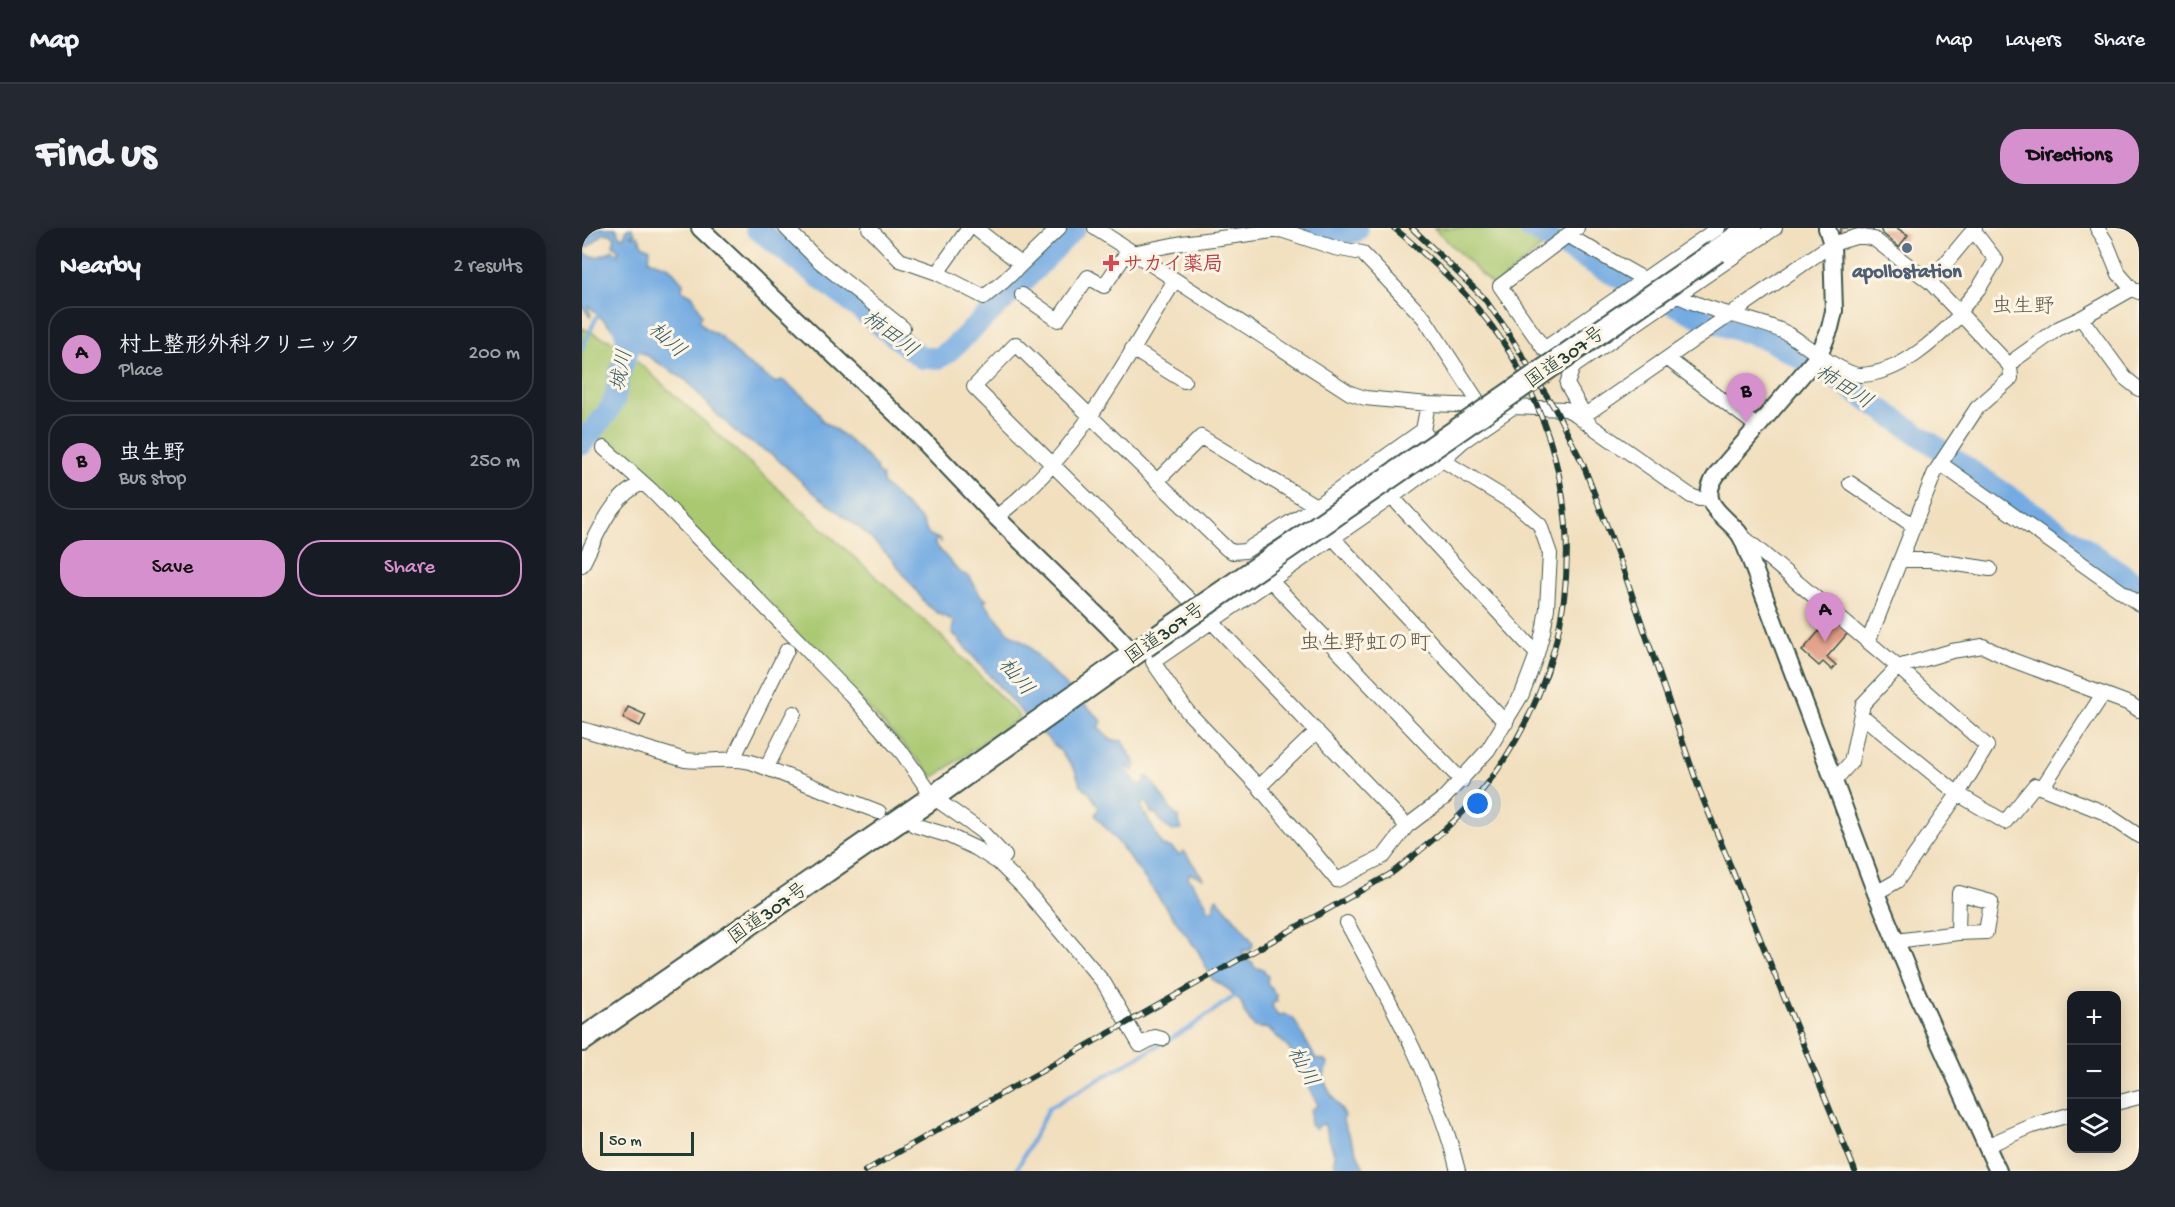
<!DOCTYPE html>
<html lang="en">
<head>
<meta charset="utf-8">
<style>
  :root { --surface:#171b24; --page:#242831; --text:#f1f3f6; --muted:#9ea1a6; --line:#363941; --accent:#d690ce }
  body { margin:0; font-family:"Gochi Hand","Klee One",sans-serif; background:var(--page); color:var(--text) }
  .controls { position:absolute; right:18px; bottom:18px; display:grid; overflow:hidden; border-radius:12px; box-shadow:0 3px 15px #0003 }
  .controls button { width:54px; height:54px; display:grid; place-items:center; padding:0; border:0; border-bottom:2px solid var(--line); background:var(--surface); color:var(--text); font:30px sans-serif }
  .scale { position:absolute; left:18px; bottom:15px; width:94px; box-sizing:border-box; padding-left:6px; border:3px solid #1f3d34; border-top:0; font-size:16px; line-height:21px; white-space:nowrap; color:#1f3d34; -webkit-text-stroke:4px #fcf5e5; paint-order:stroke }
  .you { position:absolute; left:896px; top:576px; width:21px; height:21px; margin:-15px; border:4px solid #fff; border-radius:50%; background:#1a73e8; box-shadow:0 0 0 9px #1a73e833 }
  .badge { display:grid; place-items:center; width:39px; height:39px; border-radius:50%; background:var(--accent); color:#111; font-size:20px; font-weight:700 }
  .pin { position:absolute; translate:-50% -50px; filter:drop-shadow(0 2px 3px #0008) }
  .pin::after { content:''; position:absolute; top:32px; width:21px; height:18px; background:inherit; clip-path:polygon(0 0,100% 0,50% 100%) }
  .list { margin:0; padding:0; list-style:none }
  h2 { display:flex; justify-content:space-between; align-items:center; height:78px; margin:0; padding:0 24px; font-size:26px }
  h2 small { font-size:20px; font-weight:400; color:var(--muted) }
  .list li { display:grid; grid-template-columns:39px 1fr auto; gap:18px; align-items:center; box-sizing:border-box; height:96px; margin:0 12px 12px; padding:0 12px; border:2px solid var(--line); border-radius:24px }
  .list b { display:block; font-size:22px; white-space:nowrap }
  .list p { margin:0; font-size:20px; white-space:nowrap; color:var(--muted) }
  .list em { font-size:20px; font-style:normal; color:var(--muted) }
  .actions { display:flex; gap:12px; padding:18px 24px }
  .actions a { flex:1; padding:14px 0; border:2px solid var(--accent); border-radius:24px; text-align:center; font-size:21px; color:var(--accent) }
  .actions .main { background:var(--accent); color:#111 }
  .icon { flex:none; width:33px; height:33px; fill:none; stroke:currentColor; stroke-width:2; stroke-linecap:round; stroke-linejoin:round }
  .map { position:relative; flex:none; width:1557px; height:943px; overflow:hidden; border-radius:24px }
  header { display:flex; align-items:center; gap:36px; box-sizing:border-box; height:84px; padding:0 30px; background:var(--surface); border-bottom:2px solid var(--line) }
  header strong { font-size:28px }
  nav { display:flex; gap:33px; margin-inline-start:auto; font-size:21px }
  .intro { display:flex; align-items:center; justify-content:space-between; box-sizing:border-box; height:144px; padding:0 36px }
  h1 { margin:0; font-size:42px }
  .button { padding:15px 27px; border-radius:24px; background:var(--accent); color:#111; font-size:21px; font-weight:700 }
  main { display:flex; gap:36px; padding:0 36px }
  aside { flex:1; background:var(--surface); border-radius:24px; box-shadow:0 3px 15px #0003 }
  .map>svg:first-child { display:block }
</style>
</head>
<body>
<header>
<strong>Map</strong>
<nav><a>Map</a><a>Layers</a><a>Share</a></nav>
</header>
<div class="intro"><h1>Find us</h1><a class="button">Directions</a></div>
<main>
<aside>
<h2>Nearby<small>2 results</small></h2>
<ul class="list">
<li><span class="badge">A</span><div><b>村上整形外科クリニック</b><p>Place</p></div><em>200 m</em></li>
<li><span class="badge">B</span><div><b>虫生野</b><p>Bus stop</p></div><em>250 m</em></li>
</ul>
<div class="actions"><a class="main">Save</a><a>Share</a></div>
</aside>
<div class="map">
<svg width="1557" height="943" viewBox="0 0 1557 943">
  <rect width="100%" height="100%" fill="#fcf5e5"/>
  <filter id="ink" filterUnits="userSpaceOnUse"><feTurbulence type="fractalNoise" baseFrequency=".0167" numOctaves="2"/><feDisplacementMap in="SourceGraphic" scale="12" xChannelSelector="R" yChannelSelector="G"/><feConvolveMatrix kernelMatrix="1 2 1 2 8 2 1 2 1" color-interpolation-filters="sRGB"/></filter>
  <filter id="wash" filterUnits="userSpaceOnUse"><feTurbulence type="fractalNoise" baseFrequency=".008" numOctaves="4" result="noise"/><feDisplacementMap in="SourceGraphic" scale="24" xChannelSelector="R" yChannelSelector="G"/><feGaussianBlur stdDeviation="1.35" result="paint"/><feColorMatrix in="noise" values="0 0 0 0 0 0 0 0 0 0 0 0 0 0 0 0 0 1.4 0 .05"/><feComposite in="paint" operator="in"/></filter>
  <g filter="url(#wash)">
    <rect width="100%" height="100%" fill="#f1dfbe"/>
    <path fill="#a9c870" stroke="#648252" stroke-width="1.5" d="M 852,0 L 968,0 L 976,5 L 912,59 Z
      M 0,100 L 35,116 L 57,135 L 355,404 L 438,489 L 352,549 L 192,381 L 24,215 L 0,202 Z"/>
    <path fill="#73abe2" stroke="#49748b" stroke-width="1.5" d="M 16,0 L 34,0 L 38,9 L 40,9 L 43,7 L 45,0 L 50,0 L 53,6 L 48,7 L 53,9 L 56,7 L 60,17 L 68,21 L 67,32 L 87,39 L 101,55 L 100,62 L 111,68 L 120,87 L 117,92 L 123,100 L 138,108 L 162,133 L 194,155 L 200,152 C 214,163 235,176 240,193 C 261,205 279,222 295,240 L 294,243 L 300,248 L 301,256 L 340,293 L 346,306 L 359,312 L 359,314 L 355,311 L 352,315 L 377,344 L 388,349 L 398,367 L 405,372 L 402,373 L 404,377 L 428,406 L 445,416 L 469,443 L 520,493 L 516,499 L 529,512 L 540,513 L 554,537 L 551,543 L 545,537 C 545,546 551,551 556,557 L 563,555 L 563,549 L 567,549 L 592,586 L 596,588 L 599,601 L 591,603 L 582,597 L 574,586 L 569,585 L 566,575 L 561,575 L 559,578 L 580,617 L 590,620 L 597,627 L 602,623 L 621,650 L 607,645 L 606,649 L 624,675 L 626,682 L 631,682 L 633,672 L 635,670 C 647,686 662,699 671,715 L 668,723 L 661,722 L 662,732 L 670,734 L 673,740 L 681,741 L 686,749 L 685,755 L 694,767 L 695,774 L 692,774 L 690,778 L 696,788 L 702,786 L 711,790 L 734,831 L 743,832 L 746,836 C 734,856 754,869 762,887 L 761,894 L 783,943 L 756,942 L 752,934 L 753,928 L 742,896 L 737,897 L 733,901 L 728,897 L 729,882 L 736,877 L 723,853 L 718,837 L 705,818 L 687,801 L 672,799 L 663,786 L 659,774 L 646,761 L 630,751 L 616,723 L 536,614 L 513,587 L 517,579 L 506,563 L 498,556 L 493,542 L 479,524 L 433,477 L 370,404 L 372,393 L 356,385 L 345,377 L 310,331 L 280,302 L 232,265 L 192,228 L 158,208 L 133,184 L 105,153 L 56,122 L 36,106 L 7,78 L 6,80 L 9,87 L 8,89 L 0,78 L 0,23 C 11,32 20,29 31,22 L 36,26 L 37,22 L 31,17 L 33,9 L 28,6 L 22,5 L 6,19 L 0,20 L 0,16 L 7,12 L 7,8 Z"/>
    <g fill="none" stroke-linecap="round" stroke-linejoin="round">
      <path stroke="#73abe2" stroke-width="4" d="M 0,121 L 17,84
        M 434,943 L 467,880 L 607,800 L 657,765"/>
      <path stroke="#73abe2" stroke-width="22" d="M 174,0 L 340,130 L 357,130 L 367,123 L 443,52 L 493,0
        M 722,0 L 761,7 L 775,3
        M 947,0 L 1040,51 L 1124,92 L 1184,111 L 1252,149 L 1557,357
        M 0,216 L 25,185 L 33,171 L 37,146 L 47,120 L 38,84"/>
    </g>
    <g id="blocks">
      <path fill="#de9277" d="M 1259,0 L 1291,0 L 1291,4 L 1257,7 Z
        M 1298,0 L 1315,0 L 1326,7 L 1317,19 L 1300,5 Z
        M 1253,393 L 1266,405 L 1245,429 L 1254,437 L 1250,442 L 1241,434 L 1237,438 L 1220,423 L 1244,395 L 1248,399 Z
        M 46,479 L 64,487 L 58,498 L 41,490 Z"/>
    </g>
  </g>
  <g filter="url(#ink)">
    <use href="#blocks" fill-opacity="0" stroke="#3e5549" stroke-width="1.5"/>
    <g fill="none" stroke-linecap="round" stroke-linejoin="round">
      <defs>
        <path id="minor" d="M 204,0 L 236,32 L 321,100
          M 287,0 L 318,32 L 355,45 L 402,69 L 422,53 L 477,0
          M 393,0 L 439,36
          M 513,0 L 768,165 L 783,170 L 846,176 L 984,181 L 994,186 L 1008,197
          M 995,0 L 918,58 L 962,121 L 1136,0
          M 1515,0 L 1524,14 L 1537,46 L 1550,61
          M 985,7 C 1028,31 1072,60 1118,77 C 1144,87 1186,94 1208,107 C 1223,117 1263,148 1279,147 C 1318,145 1352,114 1378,87
          M 550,25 L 600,15 L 699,2 L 753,20 L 780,25 L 842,90 L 899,178
          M 355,45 L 387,0
          M 1348,54 L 1393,0
          M 440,67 L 476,92 L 506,49 L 522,58 L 546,23
          M 1376,85 L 1397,60 L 1414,32 L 1391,2
          M 1499,90 L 1543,150 L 1557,161
          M 550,121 L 602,153
          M 1086,131 L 1176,199
          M 1428,138 L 1435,130 L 1477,100 L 1499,90 L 1550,61 L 1557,64
          M 846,176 L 841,202 L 860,232 L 936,278 L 958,297 L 968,326 L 965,380 L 961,404 L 955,426 L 940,466 L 906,522 L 862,570 L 825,598 L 802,628 L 755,652 L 677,559 L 605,483 L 571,434 L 810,269 L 860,232 L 880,214 L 931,179
          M 1003,187 L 1250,16 L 1277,8 L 1292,11 L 1348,54 L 1428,138 L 1429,150 L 1395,180 L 1353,244 L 1286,414
          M 22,220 L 69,262 L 270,468 L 321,526 L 351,569 L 399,603 L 423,628 L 417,635
          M 1359,236 L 1557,376
          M 575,253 L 619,209 L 734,278
          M 1268,255 L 1332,298
          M 810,269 L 955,426
          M 1127,270 L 1117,271 L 1109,268 L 1008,197 L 985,156 L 991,139 L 1193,0
          M 414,289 C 495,229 541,136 593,52
          M 1159,307 L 1316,439 L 1405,518 L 1376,566 L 1315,653 L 1294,665
          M 751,310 L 924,495
          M 1319,332 L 1349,332 L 1408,341
          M 0,337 C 15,308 29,267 61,255
          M 689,353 L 880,553
          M 1279,487 L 1376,566 L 1423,594 L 1453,557 L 1521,584 L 1557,608
          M 0,501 L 103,532 C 125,535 147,528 169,534 L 297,584
          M 151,531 L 205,422
          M 185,539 L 212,485
          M 1252,553 L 1269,534 L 1281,476 L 1316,439 L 1370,423 L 1401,418 L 1430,432 L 1548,476 L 1557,482
          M 677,559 L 735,503
          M 1460,560 L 1521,466
          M 332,597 L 365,607 L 395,621 L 417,635 L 442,660 L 522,755 L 558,817 L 573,809 L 580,811
          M 825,598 L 629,393 L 392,159 L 434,116 L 645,321 L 651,324 L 663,323 L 734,278 L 841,202
          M 765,695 C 809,775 854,854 876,943
          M 1314,713 L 1376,705 L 1377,665 L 1409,674 L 1404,704 L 1376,705
          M 1534,875 L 1557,869
          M 1404,918 L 1450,898 L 1490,886"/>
        <path id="tertiary" d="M 118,0 L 331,202 L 414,289 L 526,398 L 551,425
          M 1245,0 L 1250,16 L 1252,83 L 1248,100 L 1237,127 L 1135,246 C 1115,275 1139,284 1156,304 C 1161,310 1163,318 1166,325 L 1294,665 L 1335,765 L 1416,943"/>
        <path id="trunk" d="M 1135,23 L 1168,0
          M 0,812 L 351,569 L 563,418"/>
      </defs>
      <use href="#minor" stroke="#3e5549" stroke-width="16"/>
      <use href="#tertiary" stroke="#3e5549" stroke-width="20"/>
      <use href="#trunk" stroke="#3e5549" stroke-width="26"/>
      <use href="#minor" stroke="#fff" stroke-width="14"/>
      <use href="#tertiary" stroke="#fff" stroke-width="16"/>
      <use href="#trunk" stroke="#fff" stroke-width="22"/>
      <defs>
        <path id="rail" d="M 830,0 L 902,70 L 922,98 L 973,181 L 1001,236 L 1039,335 L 1117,561 L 1273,943
          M 283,943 L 810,645 C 835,625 860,606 882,583 C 902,563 919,538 933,514 C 1003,393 1002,251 931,130 C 901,79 857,37 812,0"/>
      </defs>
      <use href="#rail" stroke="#1f3d34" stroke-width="6"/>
      <use href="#rail" stroke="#fcf5e5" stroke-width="4" stroke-dasharray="11" stroke-linecap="butt"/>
      <defs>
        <path id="trunk-bridge" d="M 563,418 L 1135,23"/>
      </defs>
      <use href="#trunk-bridge" stroke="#3e5549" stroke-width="26" stroke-linecap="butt"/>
      <use href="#trunk-bridge" stroke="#fff" stroke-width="22"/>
    </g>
  </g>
  <circle fill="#5c6f8a" stroke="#fcf5e5" stroke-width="2" cx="1325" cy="20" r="6"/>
  <path fill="#e0444e" stroke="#fcf5e5" stroke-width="2" d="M526 26h6v6h6v6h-6v6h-6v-6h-6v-6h6z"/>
  <g text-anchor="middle" stroke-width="6" stroke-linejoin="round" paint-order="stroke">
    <g font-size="20" font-weight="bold" fill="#be3a42" stroke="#fcf5e5" text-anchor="start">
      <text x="541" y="42">サカイ薬局</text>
    </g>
    <g font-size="20" font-weight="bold" fill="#4e5e75" stroke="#fcf5e5">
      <text x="1325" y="49">apollostation</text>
    </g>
    <g font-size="20" fill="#1f3d34" stroke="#fcf5e5">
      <text transform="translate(982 128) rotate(-35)" y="7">国道307号</text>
      <text transform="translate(582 404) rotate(-35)" y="7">国道307号</text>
      <text transform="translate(185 684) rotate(-35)" y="7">国道307号</text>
    </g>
    <g font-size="21" fill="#625b4b" stroke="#fcf5e5">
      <text x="1441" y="84">虫生野</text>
    </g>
    <g font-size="21" font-style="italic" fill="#385e68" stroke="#fcf5e5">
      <text transform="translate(309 105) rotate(37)" y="7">柿田川</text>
      <text transform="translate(86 111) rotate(42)" y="7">杣川</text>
      <text transform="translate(38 142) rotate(-78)" y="7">城川</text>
      <text transform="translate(1263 158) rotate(33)" y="7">柿田川</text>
      <text transform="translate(435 448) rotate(50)" y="7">杣川</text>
      <text transform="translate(722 838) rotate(61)" y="7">杣川</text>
    </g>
    <g font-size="22" fill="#625b4b" stroke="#fcf5e5">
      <text x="783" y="421">虫生野虹の町</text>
    </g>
  </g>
</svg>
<div class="controls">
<button>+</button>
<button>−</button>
<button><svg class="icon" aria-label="layers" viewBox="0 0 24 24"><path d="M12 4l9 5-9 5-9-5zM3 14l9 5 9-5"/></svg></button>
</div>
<div class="scale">50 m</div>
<div class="you"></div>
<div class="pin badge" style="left:1243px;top:414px">A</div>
<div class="pin badge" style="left:1164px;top:195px">B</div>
</div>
</main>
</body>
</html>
